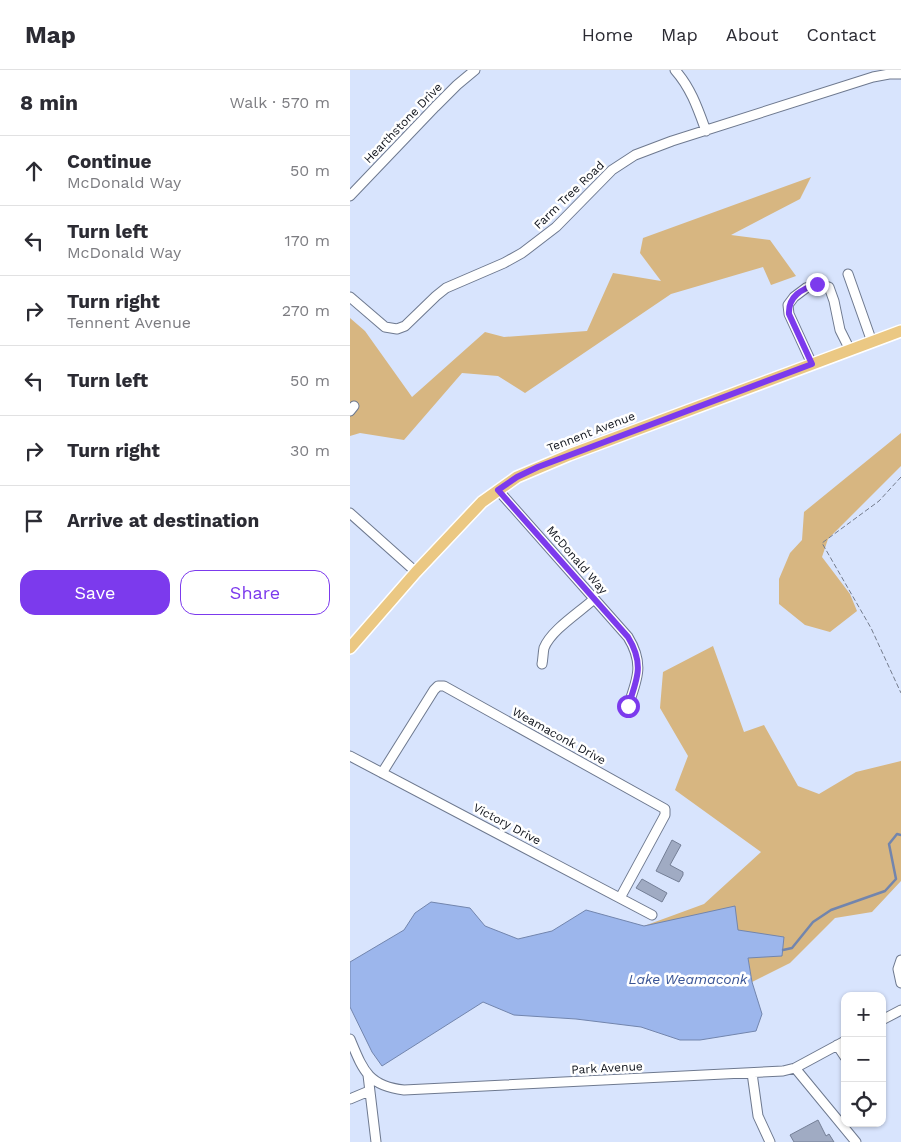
<!DOCTYPE html>
<html lang="en">
<head>
<meta charset="utf-8">
<style>
  :root { --surface:#fff; --page:#f2f2f3; --text:#2b2b33; --muted:#7c7c81; --line:#e1e1e2; --accent:#7c3aed }
  body { margin:0; font-family:"Work Sans",sans-serif; background:var(--page); color:var(--text) }
  .controls { position:absolute; right:15px; bottom:15px; display:grid; overflow:hidden; border-radius:10px; box-shadow:0 1px 4px #0004 }
  .controls button { width:45px; height:45px; display:grid; place-items:center; padding:0; border:0; border-bottom:1px solid var(--line); background:var(--surface); color:var(--text); font:25px sans-serif }
  .stop { position:absolute; width:15px; height:15px; margin:-11px; border:4px solid #7c3aed; border-radius:50%; background:#fff }
  .stop.end { background:#7c3aed; border-color:#fff; box-shadow:0 1px 5px #0008 }
  .list { margin:0; padding:0; list-style:none }
  h2 { display:flex; justify-content:space-between; align-items:center; height:65px; margin:0; padding:0 20px; font-size:21px }
  h2 small { font-size:16px; font-weight:400; color:var(--muted) }
  .list li { display:grid; grid-template-columns:32px 1fr auto; gap:15px; align-items:center; box-sizing:border-box; height:70px; padding:0 20px; border-top:1px solid var(--line) }
  .list b { display:block; font-size:19px; white-space:nowrap }
  .list p { margin:0; font-size:16px; white-space:nowrap; color:var(--muted) }
  .list em { font-size:16px; font-style:normal; color:var(--muted) }
  .actions { display:flex; gap:10px; padding:15px 20px }
  .actions a { flex:1; padding:11px 0; border:1px solid var(--accent); border-radius:15px; text-align:center; font-size:18px; color:var(--accent) }
  .actions .main { background:var(--accent); color:#fff }
  .icon { flex:none; width:28px; height:28px; fill:none; stroke:currentColor; stroke-width:2; stroke-linecap:round; stroke-linejoin:round }
  .map { position:relative; flex:none; width:551px; height:1072px; overflow:hidden }
  header { display:flex; align-items:center; gap:30px; box-sizing:border-box; height:70px; padding:0 25px; background:var(--surface); border-bottom:1px solid var(--line) }
  header strong { font-size:24px }
  nav { display:flex; gap:28px; margin-inline-start:auto; font-size:18px }
  main { display:flex }
  aside { flex:1; background:var(--surface) }
  .map>svg:first-child { display:block }
</style>
</head>
<body>
<header>
<strong>Map</strong>
<nav><a>Home</a><a>Map</a><a>About</a><a>Contact</a></nav>
</header>
<main>
<aside>
<h2>8 min<small>Walk · 570 m</small></h2>
<ul class="list">
<li><svg class="icon" aria-label="ahead" viewBox="0 0 24 24"><path d="M12 20V5M6 11l6-6 6 6"/></svg><div><b>Continue</b><p>McDonald Way</p></div><em>50 m</em></li>
<li><svg class="icon" aria-label="left" viewBox="0 0 24 24"><path d="M17 20v-9H6M10 6l-5 5 5 5"/></svg><div><b>Turn left</b><p>McDonald Way</p></div><em>170 m</em></li>
<li><svg class="icon" aria-label="right" viewBox="0 0 24 24"><path d="M7 20v-9h11M14 6l5 5-5 5"/></svg><div><b>Turn right</b><p>Tennent Avenue</p></div><em>270 m</em></li>
<li><svg class="icon" aria-label="left" viewBox="0 0 24 24"><path d="M17 20v-9H6M10 6l-5 5 5 5"/></svg><div><b>Turn left</b></div><em>50 m</em></li>
<li><svg class="icon" aria-label="right" viewBox="0 0 24 24"><path d="M7 20v-9h11M14 6l5 5-5 5"/></svg><div><b>Turn right</b></div><em>30 m</em></li>
<li><svg class="icon" aria-label="arrive" viewBox="0 0 24 24"><path d="M6 21V4h12l-3 4 3 4H6"/></svg><div><b>Arrive at destination</b></div></li>
</ul>
<div class="actions"><a class="main">Save</a><a>Share</a></div>
</aside>
<div class="map">
<svg width="551" height="1072" viewBox="0 0 551 1072">
  <rect width="100%" height="100%" fill="#d8e4fd"/>
  <path fill="#d7b681" d="M 461,107 L 450,129 L 381,165 L 420,170 L 446,206 L 421,215 L 413,197 L 321,224 L 175,323 L 148,306 L 112,303 L 54,370 L 10,363 L 0,366 L 0,248 L 15,261 L 62,327 L 135,262 L 154,267 L 237,261 L 263,203 L 311,211 L 290,183 L 293,168 Z
    M 551,363 L 551,396 L 478,469 L 472,487 L 500,524 L 507,541 L 480,562 L 455,555 L 429,534 L 429,509 L 440,483 L 452,470 L 454,442 Z
    M 363,576 L 394,662 L 414,655 L 448,716 L 469,724 L 506,702 L 551,691 L 551,811 L 522,842 L 485,848 L 440,893 L 402,912 L 398,888 L 294,856 L 354,834 L 411,782 L 325,720 L 338,686 L 310,638 L 313,602 Z"/>
  <path fill="#9cb6ec" stroke="#7285ad" d="M 81,832 L 120,838 L 135,856 L 168,869 L 202,861 L 236,840 L 294,856 L 385,836 L 388,860 L 434,867 L 432,886 L 398,888 L 402,912 L 412,944 L 406,961 L 350,970 L 330,970 L 291,957 L 226,949 L 164,945 L 133,932 L 32,996 L 22,982 L 0,937 L 0,892 L 54,860 L 65,843 Z"/>
  <g fill="none" stroke-linecap="round" stroke-linejoin="round">
    <path stroke="#7285ad" stroke-width="2.5" d="M 433,880 L 442,878 L 463,852 L 481,840 L 535,821 L 546,809 L 539,774 L 547,764 L 551,765"/>
  </g>
  <path fill="#a0abc3" stroke="#747f96" d="M 322,770 L 331,775 L 320,795 L 333,802 L 333,805 L 329,812 L 306,801 Z
    M 292,809 L 317,823 L 312,832 L 286,818 Z
    M 468,1050 L 476,1066 L 479,1064 L 484,1072 L 444,1072 L 440,1065 Z"/>
  <g fill="none" stroke-linecap="round" stroke-linejoin="round">
    <defs>
      <path id="minor" d="M 325,0 C 341,18 348,39 356,61
        M 0,126 L 85,37 L 107,15 L 125,0
        M 498,204 L 522,272
        M 0,227 L 35,257 L 47,259 L 55,256 L 86,226 L 96,218 L 154,193 L 172,183 L 206,157 L 262,100 L 285,85 L 322,71 L 523,7 L 539,4 L 551,4
        M 462,294 L 439,244 L 438,235 L 444,227 L 456,218 L 467,214 L 479,217 L 484,231 L 490,260 L 500,280
        M 0,341 L 4,336
        M 148,420 L 278,567 C 294,593 288,608 278,636
        M 0,443 L 66,502
        M 192,594 C 193,589 193,583 194,578 C 201,560 230,542 244,529
        M 0,686 L 302,845
        M 32,703 L 84,620 L 88,616 L 94,616 L 315,739 L 315,745 L 270,828
        M 551,890 L 548,899 L 551,913
        M 532,950 L 551,940
        M 0,969 C 13,1000 18,1016 54,1020 L 433,1001 L 445,998 L 495,971
        M 487,975 L 495,987
        M 445,998 L 506,1072
        M 402,1003 L 408,1046 L 420,1072
        M 18,1005 L 26,1072
        M 0,1029 L 19,1021"/>
      <path id="major" d="M 0,578 L 66,502 L 132,432 L 167,407 L 219,385 L 551,261"/>
    </defs>
    <use href="#minor" stroke="#6e798f" stroke-width="11"/>
    <use href="#major" stroke="#fff" stroke-width="14"/>
    <path stroke="#747c8d" stroke-width="1" stroke-dasharray="5 2.5" stroke-linecap="butt" d="M 551,407 L 529,431 L 472,473 L 521,558 L 551,623"/>
    <use href="#minor" stroke="#fff" stroke-width="9"/>
    <use href="#major" stroke="#ebc883" stroke-width="11"/>
  </g>
  <g fill="none" stroke-linecap="round" stroke-linejoin="round">
    <path stroke="#7c3aed" stroke-width="6" d="M 278,636 C 288,608 294,593 278,567 L 148,420 L 167,407 L 188,397 L 462,294 L 439,244 C 438,226 452,219 467,214"/>
  </g>
  <g text-anchor="middle" stroke-width="5" stroke-linejoin="round" paint-order="stroke">
    <g font-size="12" fill="#0f131b" stroke="#fff">
      <text transform="translate(53 53) rotate(-46)" y="4">Hearthstone Drive</text>
      <text transform="translate(219 125) rotate(-44)" y="4">Farm Tree Road</text>
      <text transform="translate(241 362) rotate(-21)" y="4">Tennent Avenue</text>
      <text transform="translate(227 490) rotate(49)" y="4">McDonald Way</text>
      <text transform="translate(209 666) rotate(29)" y="4">Weamaconk Drive</text>
      <text transform="translate(157 754) rotate(28)" y="4">Victory Drive</text>
      <text transform="translate(257 998) rotate(-3)" y="4">Park Avenue</text>
    </g>
    <g font-size="14" font-style="italic" fill="#375395" stroke="#fff">
      <text x="338" y="914">Lake Weamaconk</text>
    </g>
  </g>
</svg>
<div class="controls">
<button>+</button>
<button>−</button>
<button><svg class="icon" aria-label="locate" viewBox="0 0 24 24"><circle cx="12" cy="12" r="6"/><path d="M12 2v4M12 18v4M2 12h4M18 12h4"/></svg></button>
</div>
<div class="stop" style="left:278px;top:636px"></div>
<div class="stop end" style="left:467px;top:214px"></div>
</div>
</main>
</body>
</html>
